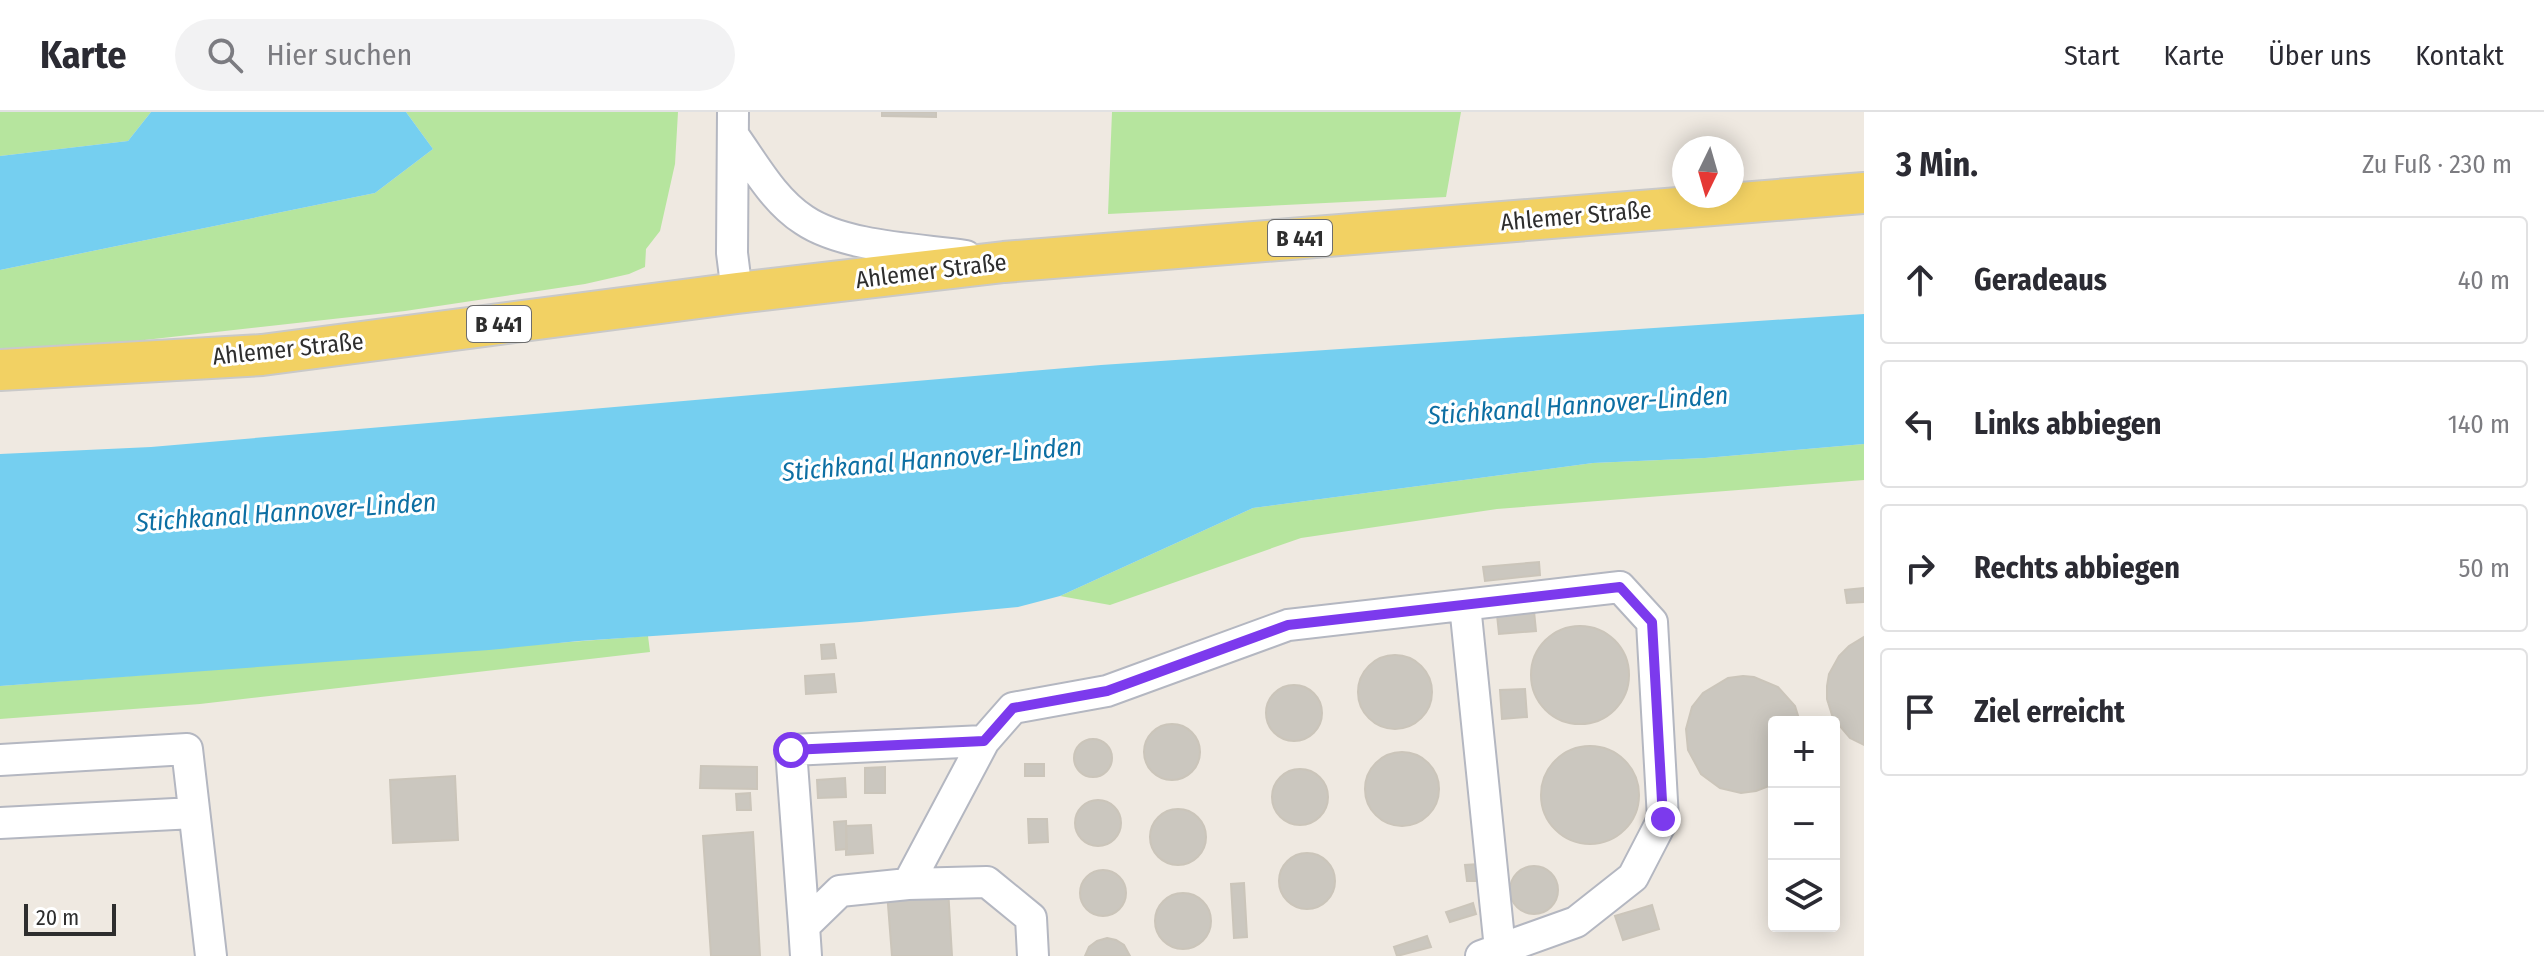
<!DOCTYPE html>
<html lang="de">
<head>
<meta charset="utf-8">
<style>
  :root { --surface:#fff; --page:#f2f2f3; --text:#2b2b33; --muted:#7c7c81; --line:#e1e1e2 }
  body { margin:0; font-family:"Fira Sans Condensed",sans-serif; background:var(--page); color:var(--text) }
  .controls { position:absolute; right:24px; bottom:24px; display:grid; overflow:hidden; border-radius:8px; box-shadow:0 4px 20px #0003 }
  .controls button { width:72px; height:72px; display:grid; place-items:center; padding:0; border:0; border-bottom:2px solid var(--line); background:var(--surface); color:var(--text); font:40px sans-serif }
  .compass { position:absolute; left:1672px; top:24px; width:72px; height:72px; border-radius:50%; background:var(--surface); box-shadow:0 4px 20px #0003; rotate:185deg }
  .scale { position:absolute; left:24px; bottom:20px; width:92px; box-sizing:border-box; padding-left:8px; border:4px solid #2e2e2e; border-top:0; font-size:22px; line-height:28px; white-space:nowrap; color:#2e2e2e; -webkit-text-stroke:6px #fff; paint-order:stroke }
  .stop { position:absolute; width:24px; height:24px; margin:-18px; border:6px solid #7c3aed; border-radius:50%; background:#fff }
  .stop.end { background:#7c3aed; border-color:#fff; box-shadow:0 2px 8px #0008 }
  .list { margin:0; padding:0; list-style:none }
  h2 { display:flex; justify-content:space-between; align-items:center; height:104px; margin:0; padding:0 32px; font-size:34px }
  h2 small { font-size:26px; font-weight:400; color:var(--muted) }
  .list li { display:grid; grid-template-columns:52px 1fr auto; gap:24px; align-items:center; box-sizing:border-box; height:128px; margin:0 16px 16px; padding:0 16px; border:2px solid var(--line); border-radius:8px }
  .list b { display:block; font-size:30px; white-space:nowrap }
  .list em { font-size:26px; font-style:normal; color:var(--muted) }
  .icon { flex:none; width:44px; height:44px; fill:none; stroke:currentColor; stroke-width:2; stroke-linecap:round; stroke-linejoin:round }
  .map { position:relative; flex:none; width:1864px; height:844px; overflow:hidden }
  header { display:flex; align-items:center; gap:48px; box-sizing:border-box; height:112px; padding:0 40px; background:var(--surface); border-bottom:2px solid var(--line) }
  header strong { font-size:38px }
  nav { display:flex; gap:44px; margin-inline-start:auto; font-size:28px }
  .search { width:560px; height:72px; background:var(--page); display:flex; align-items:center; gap:20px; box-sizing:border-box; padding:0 28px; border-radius:44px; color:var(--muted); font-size:30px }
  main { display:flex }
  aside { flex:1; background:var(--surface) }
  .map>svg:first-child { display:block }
</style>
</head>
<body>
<header>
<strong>Karte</strong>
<div class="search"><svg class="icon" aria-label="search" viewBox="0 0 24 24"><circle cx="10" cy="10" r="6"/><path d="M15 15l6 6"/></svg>Hier suchen</div>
<nav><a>Start</a><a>Karte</a><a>Über uns</a><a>Kontakt</a></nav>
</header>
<main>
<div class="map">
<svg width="1864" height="844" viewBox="0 0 1864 844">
  <rect width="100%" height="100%" fill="#efe9e1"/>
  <path fill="#b6e59e" d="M 0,0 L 151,0 L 128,29 L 0,44 Z
    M 406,0 L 678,0 L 675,52 L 660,119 L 646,137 L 645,155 L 629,162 L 585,172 L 405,199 L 109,232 L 0,238 L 0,158 L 375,81 L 433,37 Z
    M 1112,0 L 1461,0 L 1446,85 L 1108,102 Z
    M 1864,332 L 1864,368 L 1497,397 L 1301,426 L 1110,493 L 1060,484 L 1253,396 L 1593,351 L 1705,346 Z
    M 648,524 L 650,540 L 200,592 L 0,607 L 0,574 Z"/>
  <path fill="#75cff0" d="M 151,0 L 406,0 L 433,37 L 375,81 L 0,158 L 0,44 L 128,29 Z
    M 1864,202 L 1864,332 L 1705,346 L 1593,351 L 1253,396 L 1060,484 L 1018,495 L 860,510 L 579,529 L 489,538 L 0,574 L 0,342 L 151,335 L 1101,253 Z"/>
  <path fill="#cbc7bf" stroke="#cbc5ba" stroke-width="2" d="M 882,0 L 936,0 L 936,5 L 882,4 Z
    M 1539,450 L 1540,463 L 1485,469 L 1483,455 Z
    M 1864,476 L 1864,490 L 1847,491 L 1845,478 Z
    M 1534,499 L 1536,519 L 1499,522 L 1497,503 Z
    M1531 563a49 49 0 1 1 98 0a49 49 0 1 1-98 0Z
    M 1864,525 L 1864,633 L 1850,626 L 1833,606 L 1827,587 L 1827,574 L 1829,562 L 1839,544 L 1849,534 Z
    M 834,532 L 836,546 L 822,547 L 821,533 Z
    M1358 580a37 37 0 1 1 74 0a37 37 0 1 1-74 0Z
    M 834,562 L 836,580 L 806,582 L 805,564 Z
    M 1743,564 L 1754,565 L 1778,575 L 1795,594 L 1800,610 L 1774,610 L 1774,672 L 1756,679 L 1741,681 L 1720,676 L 1701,662 L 1688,638 L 1686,617 L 1692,595 L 1703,581 L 1728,566 Z
    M1266 601a28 28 0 1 1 56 0a28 28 0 1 1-56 0Z
    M 1525,577 L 1527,605 L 1502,607 L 1500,578 Z
    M1144 640a28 28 0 1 1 56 0a28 28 0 1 1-56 0Z
    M1074 646a19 19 0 1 1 38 0a19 19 0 1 1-38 0Z
    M1541 683a49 49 0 1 1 98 0a49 49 0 1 1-98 0Z
    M1365 677a37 37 0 1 1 74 0a37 37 0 1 1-74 0Z
    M 1025,652 L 1044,652 L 1044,664 L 1025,664 Z
    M 701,654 L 757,655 L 757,677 L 700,676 Z
    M 885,655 L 885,681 L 865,681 L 865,656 Z
    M1272 685a28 28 0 1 1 56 0a28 28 0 1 1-56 0Z
    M 455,664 L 458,728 L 393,731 L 390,668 Z
    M 845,666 L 846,685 L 818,686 L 817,668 Z
    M 750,681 L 751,698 L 737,698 L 736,682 Z
    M1075 711a23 23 0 1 1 46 0a23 23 0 1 1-46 0Z
    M1150 725a28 28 0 1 1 56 0a28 28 0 1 1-56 0Z
    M 1028,707 L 1047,707 L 1048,730 L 1029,731 Z
    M 846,709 L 847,737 L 836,738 L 834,710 Z
    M 871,713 L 873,741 L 846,743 L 846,714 Z
    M 753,720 L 760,844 L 711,844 L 703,724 Z
    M1279 769a28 28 0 1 1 56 0a28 28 0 1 1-56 0Z
    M 1479,752 L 1481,769 L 1467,769 L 1465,753 Z
    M1510 778a24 24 0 1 1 48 0a24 24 0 1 1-48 0Z
    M1080 781a23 23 0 1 1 46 0a23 23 0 1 1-46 0Z
    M 1244,771 L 1247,825 L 1234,826 L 1231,772 Z
    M 948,776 L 952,844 L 892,844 L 887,780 Z
    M1155 809a28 28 0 1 1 56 0a28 28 0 1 1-56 0Z
    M 1473,791 L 1476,802 L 1450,810 L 1446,800 Z
    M 1652,793 L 1659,817 L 1623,828 L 1615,804 Z
    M 1427,824 L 1431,835 L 1397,844 L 1394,835 Z
    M 1107,826 L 1116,828 L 1124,833 L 1130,844 L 1085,844 L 1089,835 L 1097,829 Z"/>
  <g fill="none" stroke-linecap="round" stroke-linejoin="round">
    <defs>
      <path id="minor" d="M 733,0 L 732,141 L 737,181
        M 733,23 C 754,52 773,88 804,108 C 844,135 918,137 966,144
        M 1465,493 L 1500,837
        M 0,648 L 187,637 L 211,844
        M 0,711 L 194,701
        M 908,772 L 984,629 L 1013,596 L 1107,579 L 1288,513 L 1620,475 L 1652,510 L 1663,707 L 1633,765 L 1576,810 L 1481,844
        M 804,814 L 791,638 L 984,629
        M 806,844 L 804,814 L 840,779 L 908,772 L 987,770 L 1031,806 L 1033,844"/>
      <path id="major" d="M 0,258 L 262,243 L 737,181 L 1004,150 L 1864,81"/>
    </defs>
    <use href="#minor" stroke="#b4b7c1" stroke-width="34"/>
    <use href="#major" stroke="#c9c9c9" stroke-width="44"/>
    <use href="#minor" stroke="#fff" stroke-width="30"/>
    <use href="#major" stroke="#f2d163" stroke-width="40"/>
  </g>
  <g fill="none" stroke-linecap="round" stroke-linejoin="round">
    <path stroke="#7c3aed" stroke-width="10" d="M 791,638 L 984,629 L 1013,596 L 1107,579 L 1288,513 L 1620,475 L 1652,510 L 1663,707"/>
  </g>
  <g text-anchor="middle" stroke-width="6" stroke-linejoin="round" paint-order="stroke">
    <g fill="#fff" stroke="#6d6d6d" stroke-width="2">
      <rect x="1268" y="108" width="64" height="36" rx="6"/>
      <rect x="467" y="194" width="64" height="36" rx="6"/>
    </g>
    <g font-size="22" font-weight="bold" fill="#2e2e2e">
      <text x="1300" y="134">B 441</text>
      <text x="499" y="220">B 441</text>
    </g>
    <g font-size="24" fill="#2e2e2e" stroke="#fff">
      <text transform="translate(1576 104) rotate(-5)" y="8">Ahlemer Straße</text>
      <text transform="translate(931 159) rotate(-7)" y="8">Ahlemer Straße</text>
      <text transform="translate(288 237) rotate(-6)" y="8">Ahlemer Straße</text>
    </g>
    <g font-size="26" font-style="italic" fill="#0d6fa3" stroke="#fff">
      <text transform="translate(1578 293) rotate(-4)" y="9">Stichkanal Hannover-Linden</text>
      <text transform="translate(932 347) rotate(-5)" y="9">Stichkanal Hannover-Linden</text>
      <text transform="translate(286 400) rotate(-4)" y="9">Stichkanal Hannover-Linden</text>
    </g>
  </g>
</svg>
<div class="controls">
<button>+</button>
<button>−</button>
<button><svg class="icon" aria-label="layers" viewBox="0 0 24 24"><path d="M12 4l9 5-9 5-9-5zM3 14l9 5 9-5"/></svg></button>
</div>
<svg class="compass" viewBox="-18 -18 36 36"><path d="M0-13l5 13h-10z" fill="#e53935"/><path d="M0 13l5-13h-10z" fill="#7c7c81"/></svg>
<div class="scale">20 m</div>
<div class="stop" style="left:791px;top:638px"></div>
<div class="stop end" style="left:1663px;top:707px"></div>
</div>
<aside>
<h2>3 Min.<small>Zu Fuß · 230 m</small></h2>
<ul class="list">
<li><svg class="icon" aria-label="ahead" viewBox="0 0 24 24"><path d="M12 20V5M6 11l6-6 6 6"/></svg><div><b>Geradeaus</b></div><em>40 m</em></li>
<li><svg class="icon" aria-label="left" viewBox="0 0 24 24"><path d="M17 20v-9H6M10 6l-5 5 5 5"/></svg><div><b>Links abbiegen</b></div><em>140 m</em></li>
<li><svg class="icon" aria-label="right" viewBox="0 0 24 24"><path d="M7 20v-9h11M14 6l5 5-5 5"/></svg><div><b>Rechts abbiegen</b></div><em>50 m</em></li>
<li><svg class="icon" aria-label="arrive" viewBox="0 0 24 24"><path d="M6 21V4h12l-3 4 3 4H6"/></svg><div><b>Ziel erreicht</b></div></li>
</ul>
</aside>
</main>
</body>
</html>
